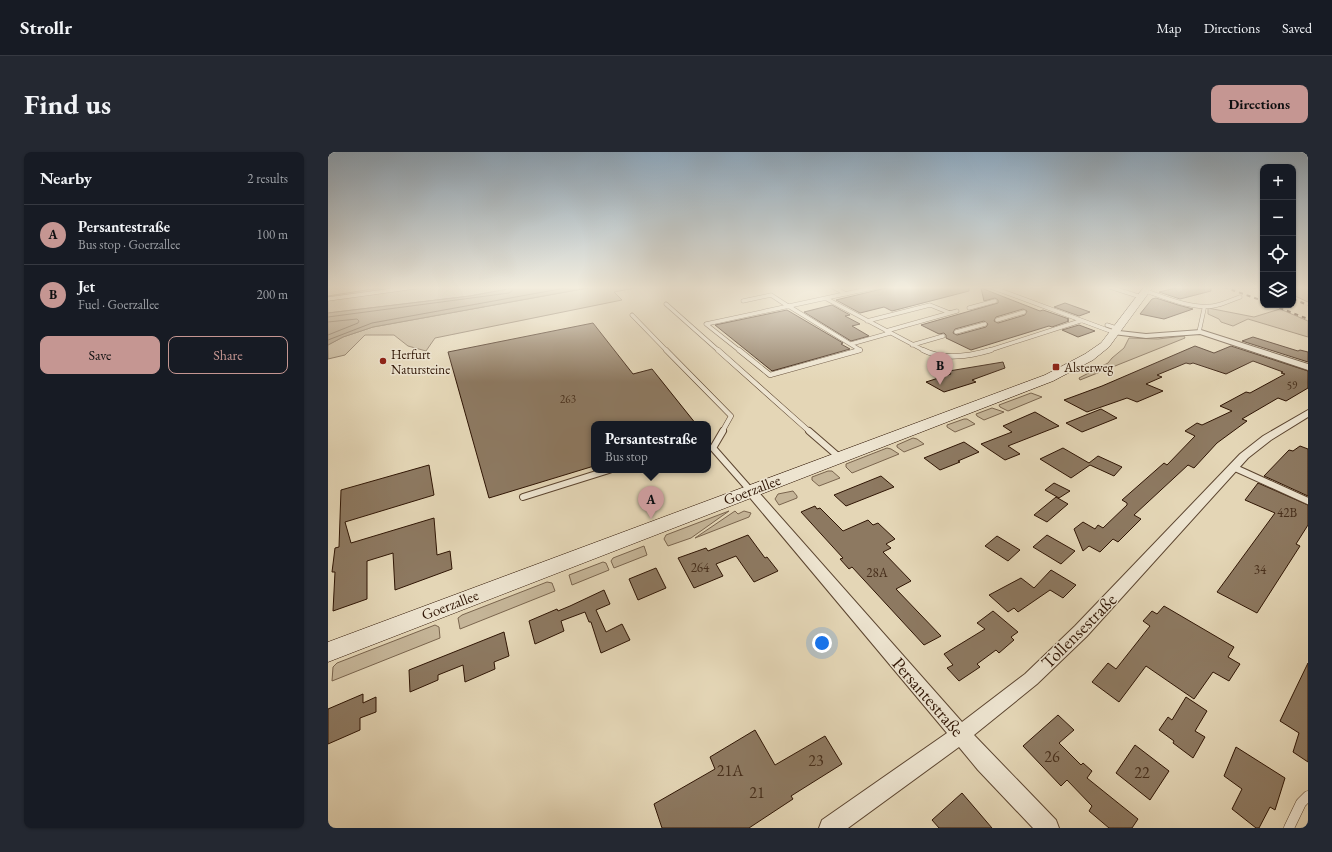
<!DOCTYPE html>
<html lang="en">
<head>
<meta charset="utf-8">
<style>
  :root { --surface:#171b24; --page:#242831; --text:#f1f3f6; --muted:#9ea1a6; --line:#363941; --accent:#c59692 }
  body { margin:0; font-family:"EB Garamond",serif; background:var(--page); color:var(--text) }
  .controls { position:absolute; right:12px; top:12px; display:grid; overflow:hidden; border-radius:8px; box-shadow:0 1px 3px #0004 }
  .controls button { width:36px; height:36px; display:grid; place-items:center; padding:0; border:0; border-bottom:1px solid var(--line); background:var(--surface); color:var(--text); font:20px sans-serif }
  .you { position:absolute; left:494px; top:491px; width:14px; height:14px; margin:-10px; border:3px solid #fff; border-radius:50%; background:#1a73e8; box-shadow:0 0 0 6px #1a73e833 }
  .badge { display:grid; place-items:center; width:26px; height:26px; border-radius:50%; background:var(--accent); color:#111; font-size:13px; font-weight:700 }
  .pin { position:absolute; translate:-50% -33px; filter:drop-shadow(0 1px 2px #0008) }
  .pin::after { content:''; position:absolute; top:21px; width:14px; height:12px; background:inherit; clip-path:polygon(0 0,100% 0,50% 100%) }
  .popup { position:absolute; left:263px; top:269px; width:120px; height:52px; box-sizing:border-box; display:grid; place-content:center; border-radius:8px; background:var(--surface); filter:drop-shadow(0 1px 3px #0005); font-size:13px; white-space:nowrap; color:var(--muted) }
  .popup b { font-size:15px; color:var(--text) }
  .popup::after { content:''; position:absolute; left:50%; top:100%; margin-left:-8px; border:8px solid transparent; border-top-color:var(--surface) }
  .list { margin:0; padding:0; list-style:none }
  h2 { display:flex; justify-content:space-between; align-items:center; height:52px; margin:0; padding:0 16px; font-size:17px }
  h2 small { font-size:13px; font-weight:400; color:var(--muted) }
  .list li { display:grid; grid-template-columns:26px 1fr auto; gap:12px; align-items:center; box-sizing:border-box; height:60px; padding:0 16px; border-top:1px solid var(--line) }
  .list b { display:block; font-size:15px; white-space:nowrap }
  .list p { margin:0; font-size:13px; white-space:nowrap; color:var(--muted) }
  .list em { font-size:13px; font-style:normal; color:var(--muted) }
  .actions { display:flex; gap:8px; padding:12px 16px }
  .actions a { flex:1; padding:9px 0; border:1px solid var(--accent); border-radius:8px; text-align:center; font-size:14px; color:var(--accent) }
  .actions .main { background:var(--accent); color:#111 }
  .icon { flex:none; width:22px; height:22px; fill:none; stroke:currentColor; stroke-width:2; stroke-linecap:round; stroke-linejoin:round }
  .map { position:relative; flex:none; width:980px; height:676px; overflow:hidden; border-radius:8px }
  header { display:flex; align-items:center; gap:24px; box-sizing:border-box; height:56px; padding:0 20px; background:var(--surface); border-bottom:1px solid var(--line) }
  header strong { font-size:19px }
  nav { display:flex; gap:22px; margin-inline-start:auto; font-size:14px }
  .intro { display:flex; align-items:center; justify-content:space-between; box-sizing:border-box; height:96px; padding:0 24px }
  h1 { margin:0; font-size:28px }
  .button { padding:10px 18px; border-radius:8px; background:var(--accent); color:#111; font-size:14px; font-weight:700 }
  main { display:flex; gap:24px; padding:0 24px }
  aside { flex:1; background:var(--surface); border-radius:8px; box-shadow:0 1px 3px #0004 }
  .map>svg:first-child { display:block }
</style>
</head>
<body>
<header>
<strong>Strollr</strong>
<nav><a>Map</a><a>Directions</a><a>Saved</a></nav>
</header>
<div class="intro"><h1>Find us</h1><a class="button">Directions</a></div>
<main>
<aside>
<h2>Nearby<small>2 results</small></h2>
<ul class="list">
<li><span class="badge">A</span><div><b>Persantestraße</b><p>Bus stop · Goerzallee</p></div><em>100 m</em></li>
<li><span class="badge">B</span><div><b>Jet</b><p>Fuel · Goerzallee</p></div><em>200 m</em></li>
</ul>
<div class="actions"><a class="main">Save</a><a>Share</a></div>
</aside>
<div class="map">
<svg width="980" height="676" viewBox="0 0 980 676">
  <rect width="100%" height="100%" fill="#e4d6b6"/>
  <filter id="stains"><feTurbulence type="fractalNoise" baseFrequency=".005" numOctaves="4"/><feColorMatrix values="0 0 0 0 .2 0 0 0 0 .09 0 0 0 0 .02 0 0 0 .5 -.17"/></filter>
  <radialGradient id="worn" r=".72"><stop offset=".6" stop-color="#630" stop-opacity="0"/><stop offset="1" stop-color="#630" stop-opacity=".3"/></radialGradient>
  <path fill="#c5b598" stroke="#7a654e" d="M 57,135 L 191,135 L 142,144 L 0,161 L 0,144 Z
    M 265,135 L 312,135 L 286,140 L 294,148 L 107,186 L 98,199 L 80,194 L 66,183 L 37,183 L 17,203 L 0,207 L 0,193 L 15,185 L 45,175 Z
    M 965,135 L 980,135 L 980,150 L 965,143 Z
    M 880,156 L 926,165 L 952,157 L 980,169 L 980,185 L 920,167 L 905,174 L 893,170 L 891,167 L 880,162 Z
    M 856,184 L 857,186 L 752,228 L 751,226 L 780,211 L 784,206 L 796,196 L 801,186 L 830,187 Z
    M 703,241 L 714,245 L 680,259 L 672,255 L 671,253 Z
    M 664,256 L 676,260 L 656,268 L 649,264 L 648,262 Z
    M 636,267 L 639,267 L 647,272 L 627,280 L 619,275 L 619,273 Z
    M 585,286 L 589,287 L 596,292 L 576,300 L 569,295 L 569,293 Z
    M 559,296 L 563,297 L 571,302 L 524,321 L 518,315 L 518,312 Z
    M 500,319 L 504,319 L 512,326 L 491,334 L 484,328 L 484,325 Z
    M 465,339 L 469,344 L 469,346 L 451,353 L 447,347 L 450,342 Z
    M 401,359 L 363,386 L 340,394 L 336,387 L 338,383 Z
    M 407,359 L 410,362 L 416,359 L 423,361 L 421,365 L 367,386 Z
    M 316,394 L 319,403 L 286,416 L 283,409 L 285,406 Z
    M 275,410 L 278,411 L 281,418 L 244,433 L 241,423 Z
    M 219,430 L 224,431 L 227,439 L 132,477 L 130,466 L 134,463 Z
    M 107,473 L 111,475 L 112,486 L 4,529 L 5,515 L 9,511 Z"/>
  <path fill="#a69479" stroke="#76614a" d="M 191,135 L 265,135 L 45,175 L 15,185 L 0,193 L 0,161 L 142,144 Z"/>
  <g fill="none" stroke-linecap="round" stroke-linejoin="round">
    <path stroke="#6a543e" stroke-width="1" d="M 0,165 L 181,141 L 184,139 L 184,135
      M 0,170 L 29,167 L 31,169 L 30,171 L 0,183
      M 0,188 L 44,171 L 243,135"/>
  </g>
  <path fill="#8d7961" stroke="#2f1504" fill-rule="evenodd" d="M 562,135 L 641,135 L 641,139 L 564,159 L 556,155 L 532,161 L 508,148 Z
    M 852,135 L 883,135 L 883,139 L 852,147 L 831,140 Z
    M 653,136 L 712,159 L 715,158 L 741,167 L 739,168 L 741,169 L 724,175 L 721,174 L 643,198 L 618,186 L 618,183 L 616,181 L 611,182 L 593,173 L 670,151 L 670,148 L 667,146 L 656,149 ZM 695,157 L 699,159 L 697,163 L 670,171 L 666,169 L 668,165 ZM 656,169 L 660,172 L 658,175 L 629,183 L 625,181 L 627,177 Z
    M 828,146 L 850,153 L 865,157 L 836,167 L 812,162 L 824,147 Z
    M 737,151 L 762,160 L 751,164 L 726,155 Z
    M 504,153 L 522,163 L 517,164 L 532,172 L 524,174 L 541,184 L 523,189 L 476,160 Z
    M 459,158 L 515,191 L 513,192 L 522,197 L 444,219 L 387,173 Z
    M 265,171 L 305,222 L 324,217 L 368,272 L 266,272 L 266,314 L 161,346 L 120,200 Z
    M 751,173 L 767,179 L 750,185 L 734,178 Z
    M 925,185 L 970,199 L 972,198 L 980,200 L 980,210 L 914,189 Z
    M 867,194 L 886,201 L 903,194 L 980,219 L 980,236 L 958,249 L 950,246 L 914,267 L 919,269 L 889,291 L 866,316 L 860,313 L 806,363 L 813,367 L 790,390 L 785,387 L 772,400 L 761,394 L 755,399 L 746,377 L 755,370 L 767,377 L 770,373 L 775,376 L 799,353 L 799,351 L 794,348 L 836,311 L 839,313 L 867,284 L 857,279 L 869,271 L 874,273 L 904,259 L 892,254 L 918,240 L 922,241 L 957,222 L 953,221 L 955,220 L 925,209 L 898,222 L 865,211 L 862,212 L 858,211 L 829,223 L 834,225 L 818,232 L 835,239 L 809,250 L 799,246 L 759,260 L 736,248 L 774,234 Z
    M 675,210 L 677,216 L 644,228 L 648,230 L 616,240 L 598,230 L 623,222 L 621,219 Z
    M 773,257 L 789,266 L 754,280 L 738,271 Z
    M 707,260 L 731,274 L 680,294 L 692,302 L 677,308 L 653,292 L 684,280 L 675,274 Z
    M 636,290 L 651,300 L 630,309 L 632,310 L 612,318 L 596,306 Z
    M 972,294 L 980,297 L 980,344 L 936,324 L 961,298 L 965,299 Z
    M 735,296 L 761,311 L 770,304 L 794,315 L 786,324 L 762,313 L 743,326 L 712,307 Z
    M 101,313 L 106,343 L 17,370 L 23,391 L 106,366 L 109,403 L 122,399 L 124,417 L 67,438 L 65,401 L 39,409 L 39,447 L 5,459 L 7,420 L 4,420 L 7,396 L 11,395 L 13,338 Z
    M 553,324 L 566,335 L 518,354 L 506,343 Z
    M 726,331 L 742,339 L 731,346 L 717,338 Z
    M 930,331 L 980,353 L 980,373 L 968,392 L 972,394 L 929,461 L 889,440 L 947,361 L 917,348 Z
    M 728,345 L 740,352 L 719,370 L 706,363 Z
    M 487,354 L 489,357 L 492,356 L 515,379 L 540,368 L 545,373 L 550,371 L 567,387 L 558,392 L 563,396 L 555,400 L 583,429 L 568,437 L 613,484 L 596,493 L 524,415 L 521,417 L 512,407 L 515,406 L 473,360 Z
    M 420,383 L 437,406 L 439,405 L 450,419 L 426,430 L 408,404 L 388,412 L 395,424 L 366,436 L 350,406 L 378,396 L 380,399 Z
    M 719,383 L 747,399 L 733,412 L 705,395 Z
    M 669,384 L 692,398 L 680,409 L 657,394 Z
    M 328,416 L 338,436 L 310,448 L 301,427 Z
    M 723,418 L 748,433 L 735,446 L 722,438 L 690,460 L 686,456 L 680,460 L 661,443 L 693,426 L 706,436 Z
    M 276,438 L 282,452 L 268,458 L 278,480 L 294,472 L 302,488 L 273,501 L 263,470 L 261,470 L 257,460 L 233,469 L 236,479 L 207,492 L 201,469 L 229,457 L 230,459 L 242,454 Z
    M 836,454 L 906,495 L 900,505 L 912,512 L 901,529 L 885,520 L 866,547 L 818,514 L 791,550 L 764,530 L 780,511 L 788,517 L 822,474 L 815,469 L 824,459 L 829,462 Z
    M 665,459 L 690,480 L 683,485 L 686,488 L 671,501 L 668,498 L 649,512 L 652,515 L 631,529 L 619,516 L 625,513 L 616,502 L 657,477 L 649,471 Z
    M 176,480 L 181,504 L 166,510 L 167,517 L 137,530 L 135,513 L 110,523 L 110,528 L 82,540 L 81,518 Z
    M 980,511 L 980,610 L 965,600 L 971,581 L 952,569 Z
    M 35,542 L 35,551 L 48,545 L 48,560 L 32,566 L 32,578 L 0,592 L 0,557 Z
    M 858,545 L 879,559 L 867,579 L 877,585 L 865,606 L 845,591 L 846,589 L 831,578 L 840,565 L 844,568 Z
    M 730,563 L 746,578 L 731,591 L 753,613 L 755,611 L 764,619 L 759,626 L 810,667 L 804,676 L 781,676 L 761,659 L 764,654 L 739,628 L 733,634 L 695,594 Z
    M 427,578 L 447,613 L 497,584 L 514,612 L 463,644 L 465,647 L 421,676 L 334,676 L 326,652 L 387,617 L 382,605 Z
    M 807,593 L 841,619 L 822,648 L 788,621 Z
    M 908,595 L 957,626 L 947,658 L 942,655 L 931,676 L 928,676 L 904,657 L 914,637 L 896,624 Z
    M 634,641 L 664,676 L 611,676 L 604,668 Z"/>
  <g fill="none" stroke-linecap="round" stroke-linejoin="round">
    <defs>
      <path id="lane-far3" d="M 505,135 L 518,142
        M 663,135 L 785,180
        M 782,135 L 813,145
        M 818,139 C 838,146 864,157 885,154 C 894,153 903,148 912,145
        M 0,147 L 87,135
        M 499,147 L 597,199
        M 415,149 L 443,143 L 460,154
        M 338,152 L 391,199
        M 462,155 L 532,198 L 528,199
        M 641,156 L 667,149
        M 304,163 L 339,199
        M 669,168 L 696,160
        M 539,169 L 602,153 L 622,161
        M 779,173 L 788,176
        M 558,179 L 629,159
        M 628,180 L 657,172
        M 871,180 L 876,157
        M 523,192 L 562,181
        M 584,193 L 615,184
        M 412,199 L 378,172 L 549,135
        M 659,199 L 752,169"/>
      <path id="lane-far2" d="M 338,198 L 403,264 L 394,280
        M 390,198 L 482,280
        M 411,198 L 442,223 L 532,198
        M 595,198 C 616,209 642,204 663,198"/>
      <path id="lane-far1" d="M 395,279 L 385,296 L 422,338
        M 481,279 L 511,305
        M 905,315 L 980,349
        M 195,345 L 281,318"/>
      <path id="lane" d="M 961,676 L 973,651 L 980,644"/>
      <path id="street" d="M 782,178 L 818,182 L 873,178 L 980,212 L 980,218 L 872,182 L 818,186 L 785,182 L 781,180 Z
        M 980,258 L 980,265 L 943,288 L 920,306 L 759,484 L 709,532 L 646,583 L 728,668 L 731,676 L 705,676 L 650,618 L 631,595 L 520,676 L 491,676 L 494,668 L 619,581 L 418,341 L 416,338 L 418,335 L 426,335 L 634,570 L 697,522 L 747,474 L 912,302 L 935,284 Z"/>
      <path id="secondary" d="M 816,135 L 825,135 L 781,195 L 765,208 L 725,229 L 0,510 L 0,490 L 717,223 L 757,202 L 773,191 Z"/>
    </defs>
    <use href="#lane-far3" stroke="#5c4530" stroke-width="4.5"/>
    <use href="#lane-far2" stroke="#5c4530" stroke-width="5.5"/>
    <use href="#lane-far1" stroke="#5c4530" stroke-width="8"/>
    <use href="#lane" stroke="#5c4530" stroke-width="11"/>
    <use href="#street" stroke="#5c4530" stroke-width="2"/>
    <use href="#secondary" stroke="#2f1504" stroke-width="1"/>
    <use href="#lane-far3" stroke="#ede4d0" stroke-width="3.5"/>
    <use href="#lane-far2" stroke="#ede4d0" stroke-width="4.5"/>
    <use href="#lane-far1" stroke="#ede4d0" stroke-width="6"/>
    <use href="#lane" stroke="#ede4d0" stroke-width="10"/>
    <use href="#street" fill="#ede4d0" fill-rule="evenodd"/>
    <use href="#secondary" fill="#ede4d0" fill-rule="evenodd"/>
    <path stroke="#2f1504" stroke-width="2" stroke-dasharray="4 4" stroke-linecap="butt" d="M 896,135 L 935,149
      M 924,135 L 935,139
      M 965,147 L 980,153
      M 944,153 L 980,167"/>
  </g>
  <linearGradient id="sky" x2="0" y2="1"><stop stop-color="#8da7bc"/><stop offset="0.59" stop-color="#f3edde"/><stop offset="1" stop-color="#f3edde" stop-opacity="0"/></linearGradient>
  <rect width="980" height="230" fill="url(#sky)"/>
  <g fill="#8f2418" stroke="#ede4d0" stroke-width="1.5">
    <circle cx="55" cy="209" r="4"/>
    <rect x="724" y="211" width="8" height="8" rx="2"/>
  </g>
  <g text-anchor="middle" stroke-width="3" stroke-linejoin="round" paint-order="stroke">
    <g font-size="11" fill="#462e1b">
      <text x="964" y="237">59</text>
      <text x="240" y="251">263</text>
    </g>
    <g font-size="13" fill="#2f1504" stroke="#ede4d0" text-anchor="start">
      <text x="63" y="207">Herfurt<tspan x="63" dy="15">Natursteine</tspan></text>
      <text x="736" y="220">Alsterweg</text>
    </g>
    <g font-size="13" fill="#462e1b">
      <text x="959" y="365">42B</text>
      <text x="372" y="420">264</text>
      <text x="932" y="422">34</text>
      <text x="549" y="425">28A</text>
    </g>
    <g font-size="15" fill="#2f1504" stroke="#ede4d0">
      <text transform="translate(424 338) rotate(-21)" y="5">Goerzallee</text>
      <text transform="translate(122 453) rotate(-21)" y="5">Goerzallee</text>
    </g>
    <g font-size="16" fill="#462e1b">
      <text x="724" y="610">26</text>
      <text x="488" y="614">23</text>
      <text x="402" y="624">21A</text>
      <text x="814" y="626">22</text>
      <text x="429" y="646">21</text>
    </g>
    <g font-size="18" fill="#2f1504" stroke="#ede4d0">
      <text transform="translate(751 479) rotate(-45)" y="6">Tollensestraße</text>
      <text transform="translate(600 545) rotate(49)" y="6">Persantestraße</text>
    </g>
  </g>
  <rect width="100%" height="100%" filter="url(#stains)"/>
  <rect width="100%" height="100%" fill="url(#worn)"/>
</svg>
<div class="controls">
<button>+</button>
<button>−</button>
<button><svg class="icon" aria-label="locate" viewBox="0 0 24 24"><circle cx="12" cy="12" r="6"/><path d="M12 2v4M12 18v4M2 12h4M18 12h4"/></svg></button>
<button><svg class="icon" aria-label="layers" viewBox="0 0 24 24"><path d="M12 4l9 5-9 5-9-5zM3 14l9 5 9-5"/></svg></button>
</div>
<div class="you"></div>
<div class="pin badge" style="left:323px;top:367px">A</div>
<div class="popup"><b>Persantestraße</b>Bus stop</div>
<div class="pin badge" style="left:612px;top:233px">B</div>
</div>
</main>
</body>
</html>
